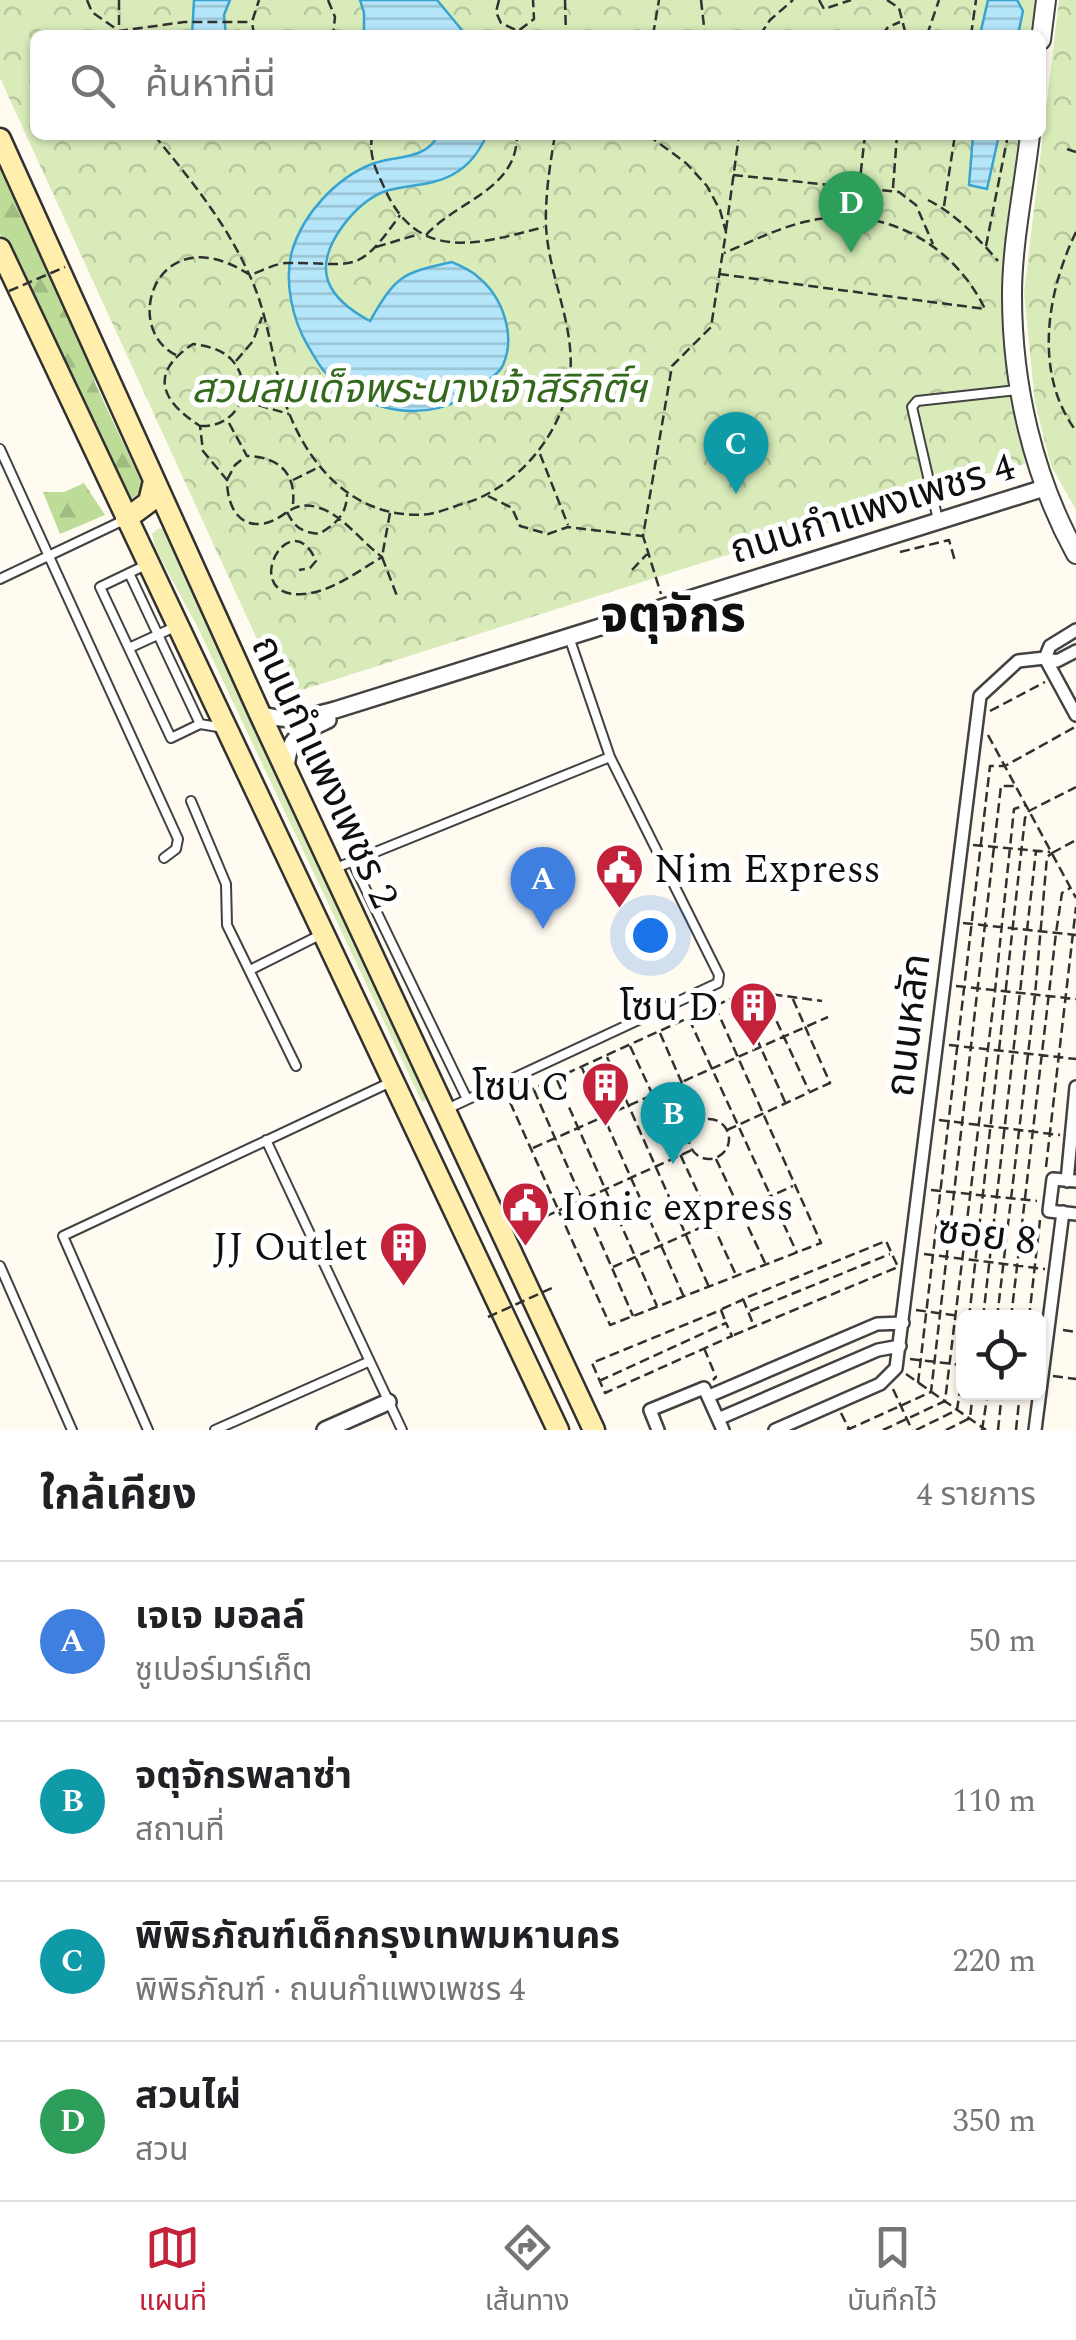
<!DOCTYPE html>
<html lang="th">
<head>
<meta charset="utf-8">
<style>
  :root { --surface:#fff; --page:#f2f2f2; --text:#202124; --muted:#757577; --line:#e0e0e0; --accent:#c3223a }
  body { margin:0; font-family:Spectral,"Noto Sans Thai",serif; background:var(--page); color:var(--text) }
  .controls { position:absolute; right:30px; bottom:30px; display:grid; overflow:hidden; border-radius:15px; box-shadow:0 2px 8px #0004 }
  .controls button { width:90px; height:90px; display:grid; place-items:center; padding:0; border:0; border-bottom:2px solid var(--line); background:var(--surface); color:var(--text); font:50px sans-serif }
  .you { position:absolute; left:650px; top:935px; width:35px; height:35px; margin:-25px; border:8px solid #fff; border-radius:50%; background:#1a73e8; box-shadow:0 0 0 15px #1a73e833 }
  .badge { display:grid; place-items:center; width:65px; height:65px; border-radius:50%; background:var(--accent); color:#fff; font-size:32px; font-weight:700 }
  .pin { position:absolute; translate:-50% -82px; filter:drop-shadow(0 2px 5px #0008) }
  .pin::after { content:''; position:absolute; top:52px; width:35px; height:30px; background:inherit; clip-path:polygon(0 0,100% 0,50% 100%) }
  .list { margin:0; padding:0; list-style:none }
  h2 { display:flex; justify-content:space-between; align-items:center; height:130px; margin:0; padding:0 40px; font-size:42px }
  h2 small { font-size:32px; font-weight:400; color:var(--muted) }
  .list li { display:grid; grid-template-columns:65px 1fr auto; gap:30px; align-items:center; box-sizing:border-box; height:160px; padding:0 40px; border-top:2px solid var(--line) }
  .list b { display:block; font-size:38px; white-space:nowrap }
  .list p { margin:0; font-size:32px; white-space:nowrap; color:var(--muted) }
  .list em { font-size:32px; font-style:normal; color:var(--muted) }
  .icon { flex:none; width:55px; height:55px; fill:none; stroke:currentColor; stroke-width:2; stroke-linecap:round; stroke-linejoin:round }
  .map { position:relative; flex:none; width:1076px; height:1430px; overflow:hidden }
  .search { position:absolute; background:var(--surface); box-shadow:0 2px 8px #0004; left:30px; right:30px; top:30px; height:110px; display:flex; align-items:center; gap:25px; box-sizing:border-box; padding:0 35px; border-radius:15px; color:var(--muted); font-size:38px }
  .sheet { height:770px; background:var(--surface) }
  nav { display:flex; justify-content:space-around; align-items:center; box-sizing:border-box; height:140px; border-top:2px solid var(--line); background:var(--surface); font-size:28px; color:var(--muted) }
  nav a { display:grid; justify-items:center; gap:5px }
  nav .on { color:var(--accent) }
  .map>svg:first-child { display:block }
</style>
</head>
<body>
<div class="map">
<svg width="1076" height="1430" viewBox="0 0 1076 1430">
  <defs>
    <pattern id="forest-firs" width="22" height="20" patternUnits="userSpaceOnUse" patternTransform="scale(2.5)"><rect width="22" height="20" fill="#bddc98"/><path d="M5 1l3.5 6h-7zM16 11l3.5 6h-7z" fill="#a1bc82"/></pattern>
    <pattern id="park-crowns" width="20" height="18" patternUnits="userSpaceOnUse" patternTransform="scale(2.5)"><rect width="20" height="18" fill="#d8ebb9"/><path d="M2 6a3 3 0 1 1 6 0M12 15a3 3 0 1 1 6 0" fill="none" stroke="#b8c89e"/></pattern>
    <pattern id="water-rules" width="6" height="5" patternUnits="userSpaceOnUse" patternTransform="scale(2.5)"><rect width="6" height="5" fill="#b4e5f8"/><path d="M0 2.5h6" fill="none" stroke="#9ac3d3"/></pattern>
  </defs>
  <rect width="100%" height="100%" fill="#fffbf1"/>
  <path fill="#d8ebb9" d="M 165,528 L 430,1098 L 422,1102 L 197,626 L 156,550 L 152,534 L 157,529 Z"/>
  <path fill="url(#forest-firs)" d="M 0,162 L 87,351 L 95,383 L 145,490 L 127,501 L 0,234 Z
    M 84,483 L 105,515 L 60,534 L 43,492 L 64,492 Z"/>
  <path fill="url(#park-crowns)" d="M 0,0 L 1039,0 L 1035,35 L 35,35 L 35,135 L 1023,135 L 1004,290 L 1014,407 L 1025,464 L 966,479 L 283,696 L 0,78 Z
    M 1059,0 L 1076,0 L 1076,510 L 1051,466 L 1035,403 L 1024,293 Z"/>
  <path fill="url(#water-rules)" stroke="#39a3d1" stroke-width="2.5" d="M 194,0 L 230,0 L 224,15 L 226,35 L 192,35 Z
    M 360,0 L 437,0 L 466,35 L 364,35 L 364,13 Z
    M 988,0 L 1017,0 L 1023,11 L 1018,35 L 980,35 Z
    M 438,135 L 487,135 C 478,153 470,165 452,175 C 430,187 406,184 383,192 C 366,199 353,212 342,227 C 311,270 327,298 370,321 C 396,276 401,273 452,262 C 460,266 471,270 478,277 C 503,297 516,336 503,365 C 499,375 483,383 475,390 C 430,426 361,413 324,371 C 318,364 313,354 308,346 C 292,319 284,281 292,251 C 303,214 336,178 372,164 C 394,155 426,161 438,135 Z
    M 973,135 L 999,135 L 987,189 L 969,185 Z"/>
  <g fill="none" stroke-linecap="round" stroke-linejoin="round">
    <defs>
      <path id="service" d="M 0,449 L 178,839 L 176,849 L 164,858
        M 938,520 L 912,407 L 917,401 L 1017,390
        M 148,564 L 100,587 L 171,738 L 200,724 L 224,728
        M 129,573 L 200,724
        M 0,579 L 122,521
        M 129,648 L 177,626
        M 191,801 L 226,884 L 227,925 L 296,1066
        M 352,861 L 467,1099
        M 336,868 L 610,757
        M 250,970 L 322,934
        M 449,1108 L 718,983 L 719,975 L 610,757 L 569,637
        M 266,1140 L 402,1430
        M 0,1266 L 72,1430
        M 148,1430 L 63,1236 L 391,1082
        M 215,1430 L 368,1362"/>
      <path id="pedestrian" d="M 1076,630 L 1050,646 L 1045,658 L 1057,661 L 1076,651
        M 1067,1181 L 1076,1087
        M 1076,1181 L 1053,1179 L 1049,1211 L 1076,1214
        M 709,1396 L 877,1324 L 903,1323
        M 718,1419 L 878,1350 L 900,1346
        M 658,1430 L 650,1410 L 704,1388 L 723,1430
        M 775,1430 L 880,1384 L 896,1368 L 980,696 L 1018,661 L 1045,658 L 1076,715
        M 1035,1430 L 1063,1212"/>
      <path id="minor" d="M 260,714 C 287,723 308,717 335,710 L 1044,488
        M 286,770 C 288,736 299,733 328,720
        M 325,1430 L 388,1402"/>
      <path id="tertiary" d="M 1041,40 L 1046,0
        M 1030,135 C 1024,187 1012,244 1012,295 C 1012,385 1033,476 1076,554"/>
      <path id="secondary" d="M 0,139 L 260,714 L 594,1430
        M 0,249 L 558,1430
        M 126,519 L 149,502 L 154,481"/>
    </defs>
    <use href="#service" stroke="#424242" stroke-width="12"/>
    <use href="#pedestrian" stroke="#424242" stroke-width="16"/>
    <use href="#minor" stroke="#424242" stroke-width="20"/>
    <use href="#tertiary" stroke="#424242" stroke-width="22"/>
    <use href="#secondary" stroke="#313131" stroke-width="25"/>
    <path stroke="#313131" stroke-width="2.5" stroke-dasharray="10 5" stroke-linecap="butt" d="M 87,0 L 92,12 L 119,31 L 184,22 L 252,22
      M 119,0 L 119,35
      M 328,0 L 335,17 L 333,35
      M 499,0 L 496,12 L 501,23 L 518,31 L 534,19 L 533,0
      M 565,0 L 566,35
      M 701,0 L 705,35
      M 819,0 L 824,9 L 851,0
      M 887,0 L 899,8 L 906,35
      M 254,35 L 252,22 L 259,0
      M 653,35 L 659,0
      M 760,35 L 770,20 L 793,0
      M 882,35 L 888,27 L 900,22
      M 927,35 L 939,0
      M 971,35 L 976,0
      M 154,135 C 190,179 224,220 248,272 C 266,308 271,350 281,389 C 300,458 351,522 429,514 C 441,512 454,506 466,503 C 513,488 552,445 566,397 C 583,338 549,284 546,226 C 545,196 550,164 555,135
      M 372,135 C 369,156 375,168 384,187 C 417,264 479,244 544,227
      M 648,135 L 686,163 L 707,186 L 720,210 L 726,232 L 711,327 L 672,366 L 643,536 L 661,594
      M 1067,149 L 1076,152
      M 733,175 L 899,192 L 916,205 L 933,244
      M 859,188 L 865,135
      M 893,188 L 897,135
      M 928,200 C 956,214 977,237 998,261
      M 944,206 L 955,135
      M 726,230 L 739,135
      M 1076,232 C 1047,292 1033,373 1076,431
      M 426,235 C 458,200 517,190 517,135
      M 986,246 L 1008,135
      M 376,247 L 416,235
      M 719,274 L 985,309 C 955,247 890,208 819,219 C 786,224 755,240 724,253
      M 176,355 C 120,328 157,214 250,275 C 262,271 276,263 287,263 C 354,262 356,278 400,215
      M 236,361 L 253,341 L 262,317
      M 244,401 L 289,414
      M 229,423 L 247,456 C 277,457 296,471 293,504
      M 200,426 C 238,428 257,387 231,359 C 221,349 207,346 193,344 C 149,373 160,400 200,426 L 203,451 L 227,480 C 227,501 235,526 261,524 C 286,521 290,498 320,508 C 342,515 362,542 382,557 C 358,571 332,592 303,594 C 237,599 290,500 316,561 L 310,568 L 299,570
      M 540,454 L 568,525
      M 227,480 L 235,465 L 245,457
      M 293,480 L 317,468
      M 488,496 L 512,508 L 520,526 L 548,534 L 568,527 L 642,536
      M 287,512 C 295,528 302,532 319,534 C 336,524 347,514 347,494
      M 390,513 L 382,557 L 397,596
      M 900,552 L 949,540 L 955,561
      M 632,570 L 647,554
      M 990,711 L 1045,682
      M 988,735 L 1076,898
      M 973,845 L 1050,852
      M 1052,853 L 1076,840
      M 963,923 L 1076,935
      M 956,986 L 1076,999
      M 764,994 L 809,1091
      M 738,997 L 786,1104
      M 715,1006 L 821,1243 L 610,1325 L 509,1100 C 589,1063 668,1027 748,991 L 822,1001
      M 689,1019 L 797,1253
      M 660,1033 L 699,1122
      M 949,1045 L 1076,1059
      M 630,1046 L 736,1275
      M 607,1057 L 709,1287
      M 582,1068 L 684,1297
      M 557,1080 L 657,1306
      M 534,1090 L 633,1316
      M689 1139a20 20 0 1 1 40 0a20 20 0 1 1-40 0Z
      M 939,1120 L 1060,1135
      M 727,1130 L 830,1083 L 792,997
      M 533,1148 L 828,1017
      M 716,1159 L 766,1265
      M 1046,1167 L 1076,907
      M 931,1190 L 1037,1201
      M 518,1229 L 692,1150
      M 924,1254 L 1045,1269
      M 613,1267 L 793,1186
      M 722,1309 L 742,1300
      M 916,1310 L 974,1318
      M 750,1311 L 890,1254
      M 969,1318 L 1025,818 L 1029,811 L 1076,787
      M 983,1318 L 1036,851
      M 997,1318 L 1035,995 L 1047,857 L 1052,853
      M 1011,1318 L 1056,933 L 1062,893 L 1070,888
      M 1029,1318 L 1040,1220
      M 1063,1330 L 1076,1332
      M 734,1335 L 898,1267 L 886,1241 L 743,1299 L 754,1326
      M 704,1348 L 716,1377 L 713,1380
      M 910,1359 L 962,1365
      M 906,1374 L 986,1430
      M 1053,1376 L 1076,1379
      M 599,1381 L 726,1323 L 732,1336 L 605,1393 L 592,1363 L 721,1310 L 726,1323
      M 918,1383 L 990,766 L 1005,766 L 1075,727
      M 893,1389 L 912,1430
      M 841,1413 L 849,1429
      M 847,1430 L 931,1392 L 1001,786 L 1016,786
      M 883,1430 L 945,1401 L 995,991 L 1014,809 L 1026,805
      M 916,1430 L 957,1410 L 964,1363
      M 946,1430 L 970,1418 L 973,1392
      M 982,1430 L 988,1392
      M 998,1430 L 1002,1392
      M 1016,1430 L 1020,1392"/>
    <use href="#service" stroke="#fff" stroke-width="8"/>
    <use href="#pedestrian" stroke="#fff" stroke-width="11"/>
    <use href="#minor" stroke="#fff" stroke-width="15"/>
    <use href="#tertiary" stroke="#fff" stroke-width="18"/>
    <use href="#secondary" stroke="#ffeeac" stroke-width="20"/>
    <path stroke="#313131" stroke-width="2.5" stroke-dasharray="10 5" stroke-linecap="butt" d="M 9,291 L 65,267
      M 488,1317 L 552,1288"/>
  </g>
  <defs>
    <symbol id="civic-pin" viewBox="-11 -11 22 30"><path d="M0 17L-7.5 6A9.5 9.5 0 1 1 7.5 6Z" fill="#c3223a" stroke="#fff"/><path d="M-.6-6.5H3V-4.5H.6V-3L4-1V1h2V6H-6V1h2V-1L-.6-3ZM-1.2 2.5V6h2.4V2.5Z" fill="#fff"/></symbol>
    <symbol id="building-pin" viewBox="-11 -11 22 30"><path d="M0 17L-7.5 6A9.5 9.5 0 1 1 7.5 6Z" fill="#c3223a" stroke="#fff"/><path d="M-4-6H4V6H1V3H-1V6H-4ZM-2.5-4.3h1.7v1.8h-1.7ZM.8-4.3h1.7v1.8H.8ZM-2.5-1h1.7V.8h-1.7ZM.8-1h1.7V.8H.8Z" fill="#fff"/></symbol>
  </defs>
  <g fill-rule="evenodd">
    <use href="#civic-pin" x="592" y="840" width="55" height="75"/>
    <use href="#building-pin" x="726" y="978" width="55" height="75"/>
    <use href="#building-pin" x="578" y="1058" width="55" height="75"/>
    <use href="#civic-pin" x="498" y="1178" width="55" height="75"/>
    <use href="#building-pin" x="376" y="1218" width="55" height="75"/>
  </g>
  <g text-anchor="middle" stroke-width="10" stroke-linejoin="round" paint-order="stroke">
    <g font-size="40" font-style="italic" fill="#34691d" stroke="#fff">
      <text x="419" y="402">สวนสมเด็จพระนางเจ้าสิริกิติ์ฯ</text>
    </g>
    <g font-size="40" fill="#0f0f0f" stroke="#fff">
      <text transform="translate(872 507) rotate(-17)" y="14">ถนนกำแพงเพชร 4</text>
      <text transform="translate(326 771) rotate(65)" y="14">ถนนกำแพงเพชร 2</text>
      <text transform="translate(907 1025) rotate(-83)" y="14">ถนนหลัก</text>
      <text transform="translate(987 1234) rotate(7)" y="14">ซอย 8</text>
    </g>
    <g font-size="40" fill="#0f0f0f" stroke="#fff" text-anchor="end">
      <text x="654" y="882" text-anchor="start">Nim Express</text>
      <text x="719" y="1020">โซน D</text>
      <text x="570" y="1100">โซน C</text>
      <text x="561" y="1220" text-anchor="start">Ionic express</text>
      <text x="368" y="1260">JJ Outlet</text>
    </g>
    <g font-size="50" font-weight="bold" fill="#0f0f0f" stroke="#fff">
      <text x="673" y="631">จตุจักร</text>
    </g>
  </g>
</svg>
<div class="controls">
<button><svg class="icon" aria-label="locate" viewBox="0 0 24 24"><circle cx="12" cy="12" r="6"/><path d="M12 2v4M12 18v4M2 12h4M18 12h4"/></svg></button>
</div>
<div class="you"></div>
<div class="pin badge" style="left:543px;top:929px;background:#3f7fe0">A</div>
<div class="pin badge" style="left:673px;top:1164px;background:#0f9aa8">B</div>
<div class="pin badge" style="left:736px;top:494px;background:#0f9aa8">C</div>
<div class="pin badge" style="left:851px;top:253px;background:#2e9e5b">D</div>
<div class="search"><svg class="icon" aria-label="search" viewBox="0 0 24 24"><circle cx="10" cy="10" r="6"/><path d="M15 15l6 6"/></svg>ค้นหาที่นี่</div>
</div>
<section class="sheet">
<h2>ใกล้เคียง<small>4 รายการ</small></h2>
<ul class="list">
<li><span class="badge" style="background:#3f7fe0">A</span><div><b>เจเจ มอลล์</b><p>ซูเปอร์มาร์เก็ต</p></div><em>50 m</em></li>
<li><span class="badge" style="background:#0f9aa8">B</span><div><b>จตุจักรพลาซ่า</b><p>สถานที่</p></div><em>110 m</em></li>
<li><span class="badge" style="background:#0f9aa8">C</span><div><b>พิพิธภัณฑ์เด็กกรุงเทพมหานคร</b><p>พิพิธภัณฑ์ · ถนนกำแพงเพชร 4</p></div><em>220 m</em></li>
<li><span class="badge" style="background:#2e9e5b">D</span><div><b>สวนไผ่</b><p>สวน</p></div><em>350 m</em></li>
</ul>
</section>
<nav>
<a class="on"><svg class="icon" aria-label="map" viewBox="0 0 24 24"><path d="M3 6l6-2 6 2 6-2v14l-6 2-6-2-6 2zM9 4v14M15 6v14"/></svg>แผนที่</a>
<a><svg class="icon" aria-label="directions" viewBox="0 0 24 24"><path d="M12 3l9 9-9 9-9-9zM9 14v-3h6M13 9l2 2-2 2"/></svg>เส้นทาง</a>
<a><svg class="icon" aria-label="saved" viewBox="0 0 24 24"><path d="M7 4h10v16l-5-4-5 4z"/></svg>บันทึกไว้</a>
</nav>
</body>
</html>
